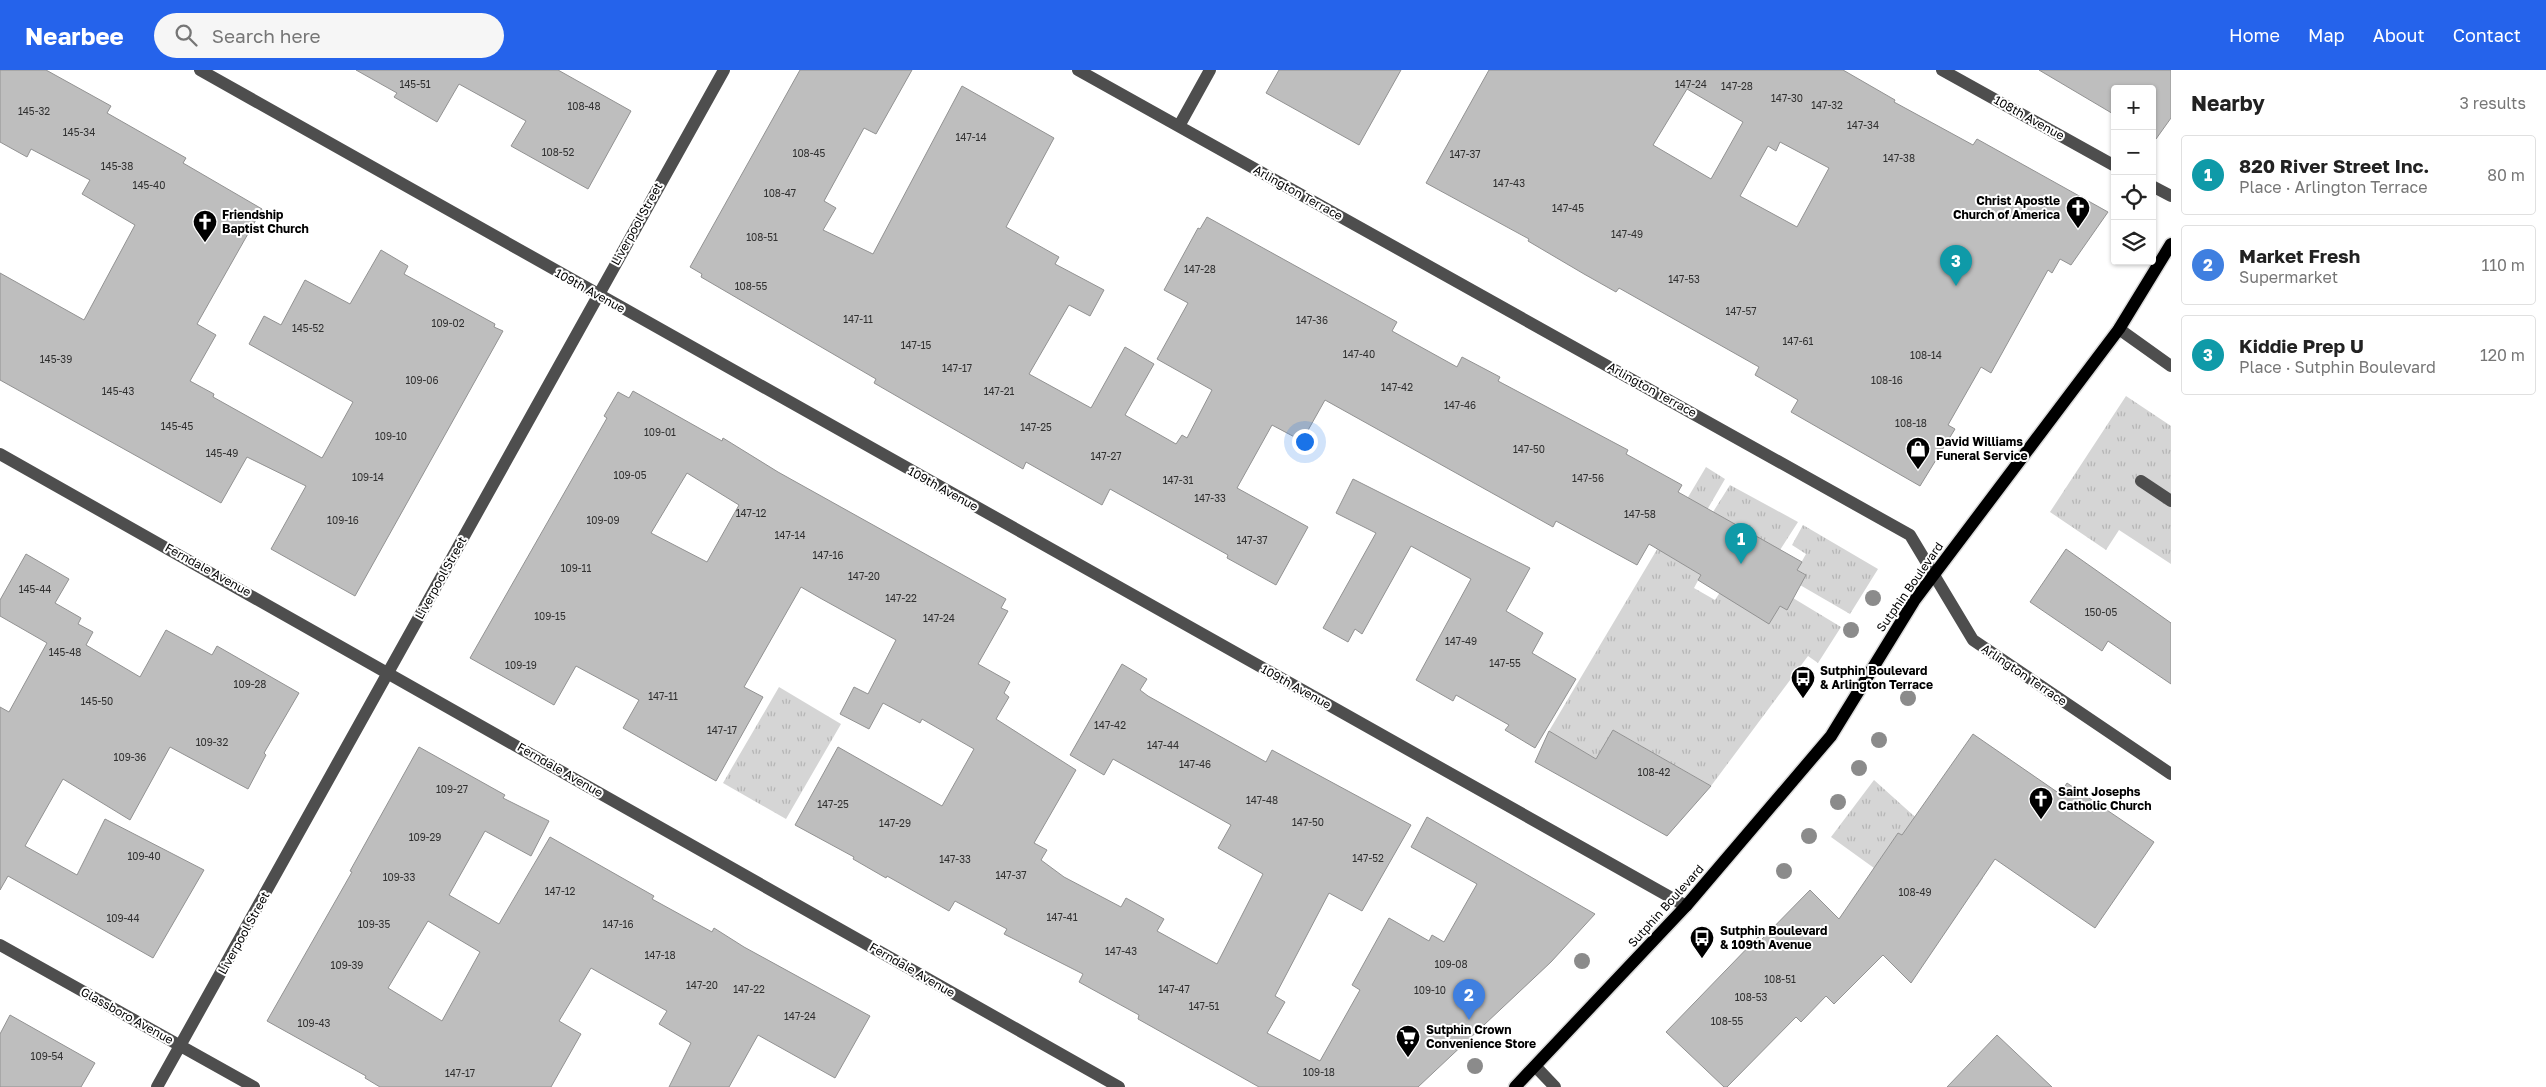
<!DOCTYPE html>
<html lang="en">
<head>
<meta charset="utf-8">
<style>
  :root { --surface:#fff; --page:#f6f6f6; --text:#222; --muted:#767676; --line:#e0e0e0; --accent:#2563eb }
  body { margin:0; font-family:"Golos Text",sans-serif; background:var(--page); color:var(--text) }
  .controls { position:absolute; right:15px; top:15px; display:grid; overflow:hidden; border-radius:5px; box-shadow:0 1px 4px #0004 }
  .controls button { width:45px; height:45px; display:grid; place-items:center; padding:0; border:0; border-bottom:1px solid var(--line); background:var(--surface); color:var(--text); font:25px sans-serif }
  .you { position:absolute; left:1304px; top:371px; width:18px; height:18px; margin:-12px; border:4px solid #fff; border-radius:50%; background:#1a73e8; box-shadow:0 0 0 8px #1a73e833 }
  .badge { display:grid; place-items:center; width:32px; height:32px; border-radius:50%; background:var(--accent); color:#fff; font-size:16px; font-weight:700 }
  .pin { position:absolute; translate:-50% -41px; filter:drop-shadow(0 1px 2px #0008) }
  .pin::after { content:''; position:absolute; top:26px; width:18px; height:15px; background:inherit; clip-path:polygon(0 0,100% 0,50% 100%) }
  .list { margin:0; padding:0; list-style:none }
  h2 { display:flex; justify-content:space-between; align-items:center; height:65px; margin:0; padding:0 20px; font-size:21px }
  h2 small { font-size:16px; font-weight:400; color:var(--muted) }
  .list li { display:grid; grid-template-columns:32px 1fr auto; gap:15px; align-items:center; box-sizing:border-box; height:80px; margin:0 10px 10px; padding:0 10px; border:1px solid var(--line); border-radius:5px }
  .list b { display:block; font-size:19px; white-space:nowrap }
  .list p { margin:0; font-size:16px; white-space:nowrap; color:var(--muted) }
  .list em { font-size:16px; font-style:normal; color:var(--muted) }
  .icon { flex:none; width:28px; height:28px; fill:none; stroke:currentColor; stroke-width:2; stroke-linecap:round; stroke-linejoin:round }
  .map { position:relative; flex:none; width:2171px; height:1017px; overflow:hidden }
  header { display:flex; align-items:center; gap:30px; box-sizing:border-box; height:70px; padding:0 25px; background:var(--accent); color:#fff }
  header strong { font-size:24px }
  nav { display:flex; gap:28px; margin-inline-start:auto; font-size:18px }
  .search { width:350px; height:45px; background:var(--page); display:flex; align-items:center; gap:12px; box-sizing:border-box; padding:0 18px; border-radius:28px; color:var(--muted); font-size:19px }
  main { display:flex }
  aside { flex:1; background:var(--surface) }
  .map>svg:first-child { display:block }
</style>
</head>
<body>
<header>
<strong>Nearbee</strong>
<div class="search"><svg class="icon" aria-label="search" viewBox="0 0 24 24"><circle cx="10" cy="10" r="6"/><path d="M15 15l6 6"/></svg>Search here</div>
<nav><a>Home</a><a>Map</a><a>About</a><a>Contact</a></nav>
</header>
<main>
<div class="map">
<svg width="2171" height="1017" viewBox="0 0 2171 1017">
  <defs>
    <pattern id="grass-tufts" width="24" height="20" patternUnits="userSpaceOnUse" patternTransform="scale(1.25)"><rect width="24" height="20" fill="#d5d5d5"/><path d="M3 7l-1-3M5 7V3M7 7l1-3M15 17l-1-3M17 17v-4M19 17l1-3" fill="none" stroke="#b5b5b5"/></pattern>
  </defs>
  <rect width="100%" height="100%" fill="#fff"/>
  <path fill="url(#grass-tufts)" d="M 2126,326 L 2171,356 L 2171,494 L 2119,460 L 2106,480 L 2050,442 Z
    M 1706,397 L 1725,409 L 1707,440 L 1693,454 L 1673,488 L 1701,505 L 1694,518 L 1715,530 L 1724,516 L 1769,553 L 1780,536 L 1786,539 L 1793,528 L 1841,557 L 1818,593 L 1808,586 L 1711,716 L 1613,660 L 1596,689 L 1549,661 Z
    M 1730,415 L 1798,452 L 1780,480 L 1713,442 Z
    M 1803,455 L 1878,499 L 1850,544 L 1800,515 L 1805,504 L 1797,500 L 1806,484 L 1792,475 Z
    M 779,617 L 841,654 L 786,749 L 723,713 Z
    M 1874,710 L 1983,808 L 1977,817 L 1898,763 L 1874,798 L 1831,767 Z"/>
  <path fill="#bebebe" stroke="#929292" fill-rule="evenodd" d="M 0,0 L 46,0 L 111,36 L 107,43 L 186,88 L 183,93 L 262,139 L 197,254 L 216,265 L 190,311 L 214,324 L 213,327 L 322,388 L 353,332 L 249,274 L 264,246 L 281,255 L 305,210 L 350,234 L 381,180 L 408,196 L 404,204 L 495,254 L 494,257 L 503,261 L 355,526 L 271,479 L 306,416 L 247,387 L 221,433 L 0,310 L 0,203 L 84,250 L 135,155 L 82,124 L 90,110 L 31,79 L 27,87 L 0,72 Z
    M 356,0 L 558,0 L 631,41 L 588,119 L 511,76 L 526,51 L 459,14 L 437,52 L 394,27 L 397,23 Z
    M 800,0 L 912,0 L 876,64 L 864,58 L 824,131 L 836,138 L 823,160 L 873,184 L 962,16 L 1054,68 L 1006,157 L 1059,187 L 1055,194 L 1104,220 L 1090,246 L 1069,235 L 1029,304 L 1091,338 L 1125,277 L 1154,294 L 1125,345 L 1176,374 L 1182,365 L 1187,368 L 1212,320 L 1157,289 L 1188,233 L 1164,220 L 1198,158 L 1200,159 L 1207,147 L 1397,252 L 1392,261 L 1457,297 L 1462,287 L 1500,307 L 1498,311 L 1628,380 L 1626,384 L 1682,415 L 1678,422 L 1802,492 L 1797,500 L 1806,505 L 1787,540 L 1780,536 L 1769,554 L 1698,510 L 1701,505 L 1649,474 L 1637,495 L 1556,451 L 1553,457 L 1325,330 L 1302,371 L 1272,355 L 1237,418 L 1308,457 L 1276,515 L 1227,488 L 1228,485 L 1110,419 L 1102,435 L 1026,392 L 1023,399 L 874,313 L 876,309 L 701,207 L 702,204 L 690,197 Z
    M 1279,0 L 1401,0 L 1359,75 L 1266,23 Z
    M 1489,0 L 1843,0 L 1895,30 L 1894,32 L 1973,75 L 1977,69 L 2108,142 L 2071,195 L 2060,189 L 2052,203 L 2048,200 L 1991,303 L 1981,297 L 1948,355 L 1955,359 L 1920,416 L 1791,342 L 1798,330 L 1755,305 L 1759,297 L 1619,218 L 1616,222 L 1584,204 L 1528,171 L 1529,169 L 1426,113 ZM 1687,19 L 1743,52 L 1711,109 L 1653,75 ZM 1780,72 L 1829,98 L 1797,157 L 1740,126 L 1768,76 L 1776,81 Z
    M 2039,0 L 2171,0 L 2171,48 L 2156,69 L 2152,67 L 2152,19 L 2115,19 L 2115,45 Z
    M 633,321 L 722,371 L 723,368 L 778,402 L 1006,529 L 1001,538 L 1008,541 L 978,594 L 1010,612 L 1004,623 L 1009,627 L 996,649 L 1076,700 L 1034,773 L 1047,780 L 1041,790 L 1064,807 L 1121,837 L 1126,828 L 1164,849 L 1157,861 L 1217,894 L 1263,804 L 1218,778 L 1231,755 L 1113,689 L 1104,705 L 1070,685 L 1122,594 L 1147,609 L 1140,620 L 1148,626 L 1266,692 L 1272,680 L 1411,755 L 1362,841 L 1329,823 L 1275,926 L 1285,932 L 1267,963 L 1320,991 L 1360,920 L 1352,915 L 1389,848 L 1429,871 L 1432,865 L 1444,872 L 1477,814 L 1411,777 L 1427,747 L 1595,844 L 1551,892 L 1418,1017 L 1259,1017 L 1138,949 L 1139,945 L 1079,912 L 1083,904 L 1004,864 L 1007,859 L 955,831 L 949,841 L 887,806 L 886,808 L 853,789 L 854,787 L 795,755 L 838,677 L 942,736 L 974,679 L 922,649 L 920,653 L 883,633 L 869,659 L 840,644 L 854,617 L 868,624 L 896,570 L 820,528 L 801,517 L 744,617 L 763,627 L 716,711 L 623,658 L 639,630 L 576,596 L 554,635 L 470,588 L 607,348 L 604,346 L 618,322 L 629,328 ZM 687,403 L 739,435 L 707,492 L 651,463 Z
    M 1353,409 L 1530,498 L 1506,541 L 1543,563 L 1532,583 L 1576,609 L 1535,678 L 1505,660 L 1509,655 L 1456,625 L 1453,631 L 1416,610 L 1471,509 L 1411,476 L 1362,564 L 1355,559 L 1348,572 L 1323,558 L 1376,463 L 1336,443 Z
    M 2066,479 L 2171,553 L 2171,614 L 2108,571 L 2102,581 L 2030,532 Z
    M 26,484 L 69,509 L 55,533 L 81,548 L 78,554 L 93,562 L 86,575 L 140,607 L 166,560 L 212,585 L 217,576 L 299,623 L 264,683 L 266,685 L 248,719 L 170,677 L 130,750 L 63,709 L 25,776 L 77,805 L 105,749 L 204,800 L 153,888 L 8,806 L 0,820 L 0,637 L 9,642 L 47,573 L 0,546 L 0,530 Z
    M 1613,660 L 1711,716 L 1667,766 L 1535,692 L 1549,661 L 1596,689 Z
    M 1973,664 L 2060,724 L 2067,713 L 2154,772 L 2095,858 L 1995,789 L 1911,913 L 1883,885 L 1834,934 L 1826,926 L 1801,952 L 1796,947 L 1727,1017 L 1724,1017 L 1666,962 L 1758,867 L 1761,870 L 1810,820 L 1839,849 L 1898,763 L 1902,765 Z
    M 419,677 L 505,725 L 503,728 L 549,751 L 531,786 L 485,761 L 449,825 L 499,854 L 550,767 L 654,826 L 652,829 L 712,862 L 714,858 L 744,877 L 870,946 L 835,1008 L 758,965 L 729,1017 L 669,1017 L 691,973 L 659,954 L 667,941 L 591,898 L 559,951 L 581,964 L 551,1017 L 380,1017 L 365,1008 L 366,1006 L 267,951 L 352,802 L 350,801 ZM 428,851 L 480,882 L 442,951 L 388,918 Z
    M 10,945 L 95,993 L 81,1017 L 0,1017 L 0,964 Z
    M 1997,965 L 2052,1017 L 1947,1017 Z"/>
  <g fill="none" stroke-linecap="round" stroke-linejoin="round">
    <defs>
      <path id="major" d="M 1515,1017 L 1686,836 L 1831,666 L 1914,531 L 2119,259 L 2171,174"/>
    </defs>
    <use href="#major" stroke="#dbdbdb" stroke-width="15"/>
    <path stroke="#4e4e4e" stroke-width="12" d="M 200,0 L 1686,836
      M 1078,0 L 1910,465 L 1973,570 L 2171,704
      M 1942,0 L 2115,96
      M 1179,56 L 1210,0
      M 2152,116 L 2171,126
      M 2119,259 L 2171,296
      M 0,384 L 1119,1017
      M 2141,411 L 2171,431
      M 0,875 L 254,1017
      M 1536,997 L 1555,1017
      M 157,1017 L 724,0"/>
    <use href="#major" stroke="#000" stroke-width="12"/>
  </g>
  <g fill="#8b8b8b">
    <circle cx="1873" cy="528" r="8"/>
    <circle cx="1851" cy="560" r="8"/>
    <circle cx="1908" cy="628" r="8"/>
    <circle cx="1879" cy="670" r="8"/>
    <circle cx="1859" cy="698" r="8"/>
    <circle cx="1838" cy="732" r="8"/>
    <circle cx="1809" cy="766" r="8"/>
    <circle cx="1784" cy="801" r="8"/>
    <circle cx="1582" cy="891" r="8"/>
    <circle cx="1475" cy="996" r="8"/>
  </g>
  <defs>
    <symbol id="church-pin" viewBox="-11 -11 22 30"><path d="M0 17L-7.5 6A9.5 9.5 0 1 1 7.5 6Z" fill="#000" stroke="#fff"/><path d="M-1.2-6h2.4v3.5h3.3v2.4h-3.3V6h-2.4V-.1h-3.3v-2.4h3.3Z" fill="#fff"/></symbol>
    <symbol id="shop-pin" viewBox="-11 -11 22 30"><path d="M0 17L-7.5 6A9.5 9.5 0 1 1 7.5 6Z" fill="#000" stroke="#fff"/><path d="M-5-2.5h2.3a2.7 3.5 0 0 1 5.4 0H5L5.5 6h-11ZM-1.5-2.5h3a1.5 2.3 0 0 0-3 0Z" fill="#fff"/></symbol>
    <symbol id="bus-pin" viewBox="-11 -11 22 30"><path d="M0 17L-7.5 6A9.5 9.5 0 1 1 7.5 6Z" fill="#000" stroke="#fff"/><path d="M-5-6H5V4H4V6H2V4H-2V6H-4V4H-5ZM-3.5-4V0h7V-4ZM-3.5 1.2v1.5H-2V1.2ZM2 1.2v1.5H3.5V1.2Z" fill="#fff"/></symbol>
    <symbol id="supermarket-pin" viewBox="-11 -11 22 30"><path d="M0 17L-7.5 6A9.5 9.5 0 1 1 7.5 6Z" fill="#000" stroke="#fff"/><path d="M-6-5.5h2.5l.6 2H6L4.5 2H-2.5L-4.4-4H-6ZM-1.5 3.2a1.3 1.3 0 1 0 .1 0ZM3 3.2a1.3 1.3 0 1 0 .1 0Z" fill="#fff"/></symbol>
  </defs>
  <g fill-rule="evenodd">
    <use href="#church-pin" x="2064" y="124" width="28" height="38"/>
    <use href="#church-pin" x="191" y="138" width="28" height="38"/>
    <use href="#shop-pin" x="1904" y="365" width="28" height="38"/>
    <use href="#bus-pin" x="1789" y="594" width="28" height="38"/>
    <use href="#church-pin" x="2027" y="715" width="28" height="38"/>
    <use href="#bus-pin" x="1688" y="854" width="28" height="38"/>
    <use href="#supermarket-pin" x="1394" y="953" width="28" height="38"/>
  </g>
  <g text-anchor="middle" stroke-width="4" stroke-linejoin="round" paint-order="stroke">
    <g font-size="10" fill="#303030">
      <text x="415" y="18">145-51</text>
      <text x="1691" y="18">147-24</text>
      <text x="1737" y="20">147-28</text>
      <text x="1787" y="32">147-30</text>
      <text x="1827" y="39">147-32</text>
      <text x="584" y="40">108-48</text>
      <text x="34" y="45">145-32</text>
      <text x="1863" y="59">147-34</text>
      <text x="79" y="66">145-34</text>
      <text x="971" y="71">147-14</text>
      <text x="558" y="86">108-52</text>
      <text x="809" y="87">108-45</text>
      <text x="1465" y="88">147-37</text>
      <text x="1899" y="92">147-38</text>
      <text x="117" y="100">145-38</text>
      <text x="1509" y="117">147-43</text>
      <text x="149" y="119">145-40</text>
      <text x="780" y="127">108-47</text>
      <text x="1568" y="142">147-45</text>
      <text x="1627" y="168">147-49</text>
      <text x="762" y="171">108-51</text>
      <text x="1200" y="203">147-28</text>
      <text x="1684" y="213">147-53</text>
      <text x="751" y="220">108-55</text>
      <text x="1741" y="245">147-57</text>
      <text x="858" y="253">147-11</text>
      <text x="1312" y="254">147-36</text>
      <text x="448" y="257">109-02</text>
      <text x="308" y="262">145-52</text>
      <text x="1798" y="275">147-61</text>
      <text x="916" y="279">147-15</text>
      <text x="1359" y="288">147-40</text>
      <text x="1926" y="289">108-14</text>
      <text x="56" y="293">145-39</text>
      <text x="957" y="302">147-17</text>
      <text x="422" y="314">109-06</text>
      <text x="1887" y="314">108-16</text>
      <text x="1397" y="321">147-42</text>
      <text x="118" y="325">145-43</text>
      <text x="999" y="325">147-21</text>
      <text x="1460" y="339">147-46</text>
      <text x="1911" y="357">108-18</text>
      <text x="177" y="360">145-45</text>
      <text x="1036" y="361">147-25</text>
      <text x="660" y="366">109-01</text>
      <text x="391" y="370">109-10</text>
      <text x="1529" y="383">147-50</text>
      <text x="222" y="387">145-49</text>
      <text x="1106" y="390">147-27</text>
      <text x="630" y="409">109-05</text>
      <text x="368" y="411">109-14</text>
      <text x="1588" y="412">147-56</text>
      <text x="1178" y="414">147-31</text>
      <text x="1210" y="432">147-33</text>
      <text x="751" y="447">147-12</text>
      <text x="1640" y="448">147-58</text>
      <text x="343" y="454">109-16</text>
      <text x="603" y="454">109-09</text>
      <text x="790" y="469">147-14</text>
      <text x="1252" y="474">147-37</text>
      <text x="828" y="489">147-16</text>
      <text x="576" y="502">109-11</text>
      <text x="864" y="510">147-20</text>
      <text x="35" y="523">145-44</text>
      <text x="901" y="532">147-22</text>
      <text x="2101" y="546">150-05</text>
      <text x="550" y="550">109-15</text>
      <text x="939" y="552">147-24</text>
      <text x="1461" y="575">147-49</text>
      <text x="65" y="586">145-48</text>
      <text x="1505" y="597">147-55</text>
      <text x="521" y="599">109-19</text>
      <text x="250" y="618">109-28</text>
      <text x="663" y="630">147-11</text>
      <text x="97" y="635">145-50</text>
      <text x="1110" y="659">147-42</text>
      <text x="722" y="664">147-17</text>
      <text x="212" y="676">109-32</text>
      <text x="1163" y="679">147-44</text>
      <text x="130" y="691">109-36</text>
      <text x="1195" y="698">147-46</text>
      <text x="1654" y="706">108-42</text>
      <text x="452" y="723">109-27</text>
      <text x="1262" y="734">147-48</text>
      <text x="833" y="738">147-25</text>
      <text x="1308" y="756">147-50</text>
      <text x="895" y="757">147-29</text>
      <text x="425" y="771">109-29</text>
      <text x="144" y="790">109-40</text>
      <text x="1368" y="792">147-52</text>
      <text x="955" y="793">147-33</text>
      <text x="1011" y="809">147-37</text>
      <text x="399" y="811">109-33</text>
      <text x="560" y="825">147-12</text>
      <text x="1915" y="826">108-49</text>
      <text x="1062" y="851">147-41</text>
      <text x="123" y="852">109-44</text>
      <text x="374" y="858">109-35</text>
      <text x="618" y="858">147-16</text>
      <text x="1121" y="885">147-43</text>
      <text x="660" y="889">147-18</text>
      <text x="1451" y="898">109-08</text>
      <text x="347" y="899">109-39</text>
      <text x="1780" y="913">108-51</text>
      <text x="702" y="919">147-20</text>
      <text x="749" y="923">147-22</text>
      <text x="1174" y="923">147-47</text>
      <text x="1430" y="924">109-10</text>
      <text x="1751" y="931">108-53</text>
      <text x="1204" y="940">147-51</text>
      <text x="800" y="950">147-24</text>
      <text x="1727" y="955">108-55</text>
      <text x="314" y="957">109-43</text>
      <text x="47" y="990">109-54</text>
      <text x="1319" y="1006">109-18</text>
      <text x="460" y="1007">147-17</text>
    </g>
    <g font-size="12" fill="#000" stroke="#fff">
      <text transform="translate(2029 48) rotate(29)" y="4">108th Avenue</text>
      <text transform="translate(1298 123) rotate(29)" y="4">Arlington Terrace</text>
      <text transform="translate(637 154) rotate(-61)" y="4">Liverpool Street</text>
      <text transform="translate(590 221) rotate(29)" y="4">109th Avenue</text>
      <text transform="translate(1652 320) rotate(29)" y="4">Arlington Terrace</text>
      <text transform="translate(943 419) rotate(29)" y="4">109th Avenue</text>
      <text transform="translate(208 500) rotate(29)" y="4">Ferndale Avenue</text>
      <text transform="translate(441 508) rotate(-61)" y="4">Liverpool Street</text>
      <text transform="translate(1910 517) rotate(-55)" y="4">Sutphin Boulevard</text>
      <text transform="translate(2024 605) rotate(34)" y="4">Arlington Terrace</text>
      <text transform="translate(1296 617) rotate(29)" y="4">109th Avenue</text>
      <text transform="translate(560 700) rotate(30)" y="4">Ferndale Avenue</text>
      <text transform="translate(1666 836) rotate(-48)" y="4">Sutphin Boulevard</text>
      <text transform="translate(244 863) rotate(-61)" y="4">Liverpool Street</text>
      <text transform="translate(912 900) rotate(30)" y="4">Ferndale Avenue</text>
      <text transform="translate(127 946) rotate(29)" y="4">Glassboro Avenue</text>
    </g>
    <g font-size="12" font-weight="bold" fill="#000" stroke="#fff" text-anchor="start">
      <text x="2060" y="135" text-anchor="end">Christ Apostle<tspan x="2060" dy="14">Church of America</tspan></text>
      <text x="222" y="149">Friendship<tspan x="222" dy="14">Baptist Church</tspan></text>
      <text x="1936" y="376">David Williams<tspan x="1936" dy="14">Funeral Service</tspan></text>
      <text x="1820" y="605">Sutphin Boulevard<tspan x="1820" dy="14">&amp; Arlington Terrace</tspan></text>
      <text x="2058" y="726">Saint Josephs<tspan x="2058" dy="14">Catholic Church</tspan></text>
      <text x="1720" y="865">Sutphin Boulevard<tspan x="1720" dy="14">&amp; 109th Avenue</tspan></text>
      <text x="1426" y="964">Sutphin Crown<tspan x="1426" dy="14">Convenience Store</tspan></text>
    </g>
  </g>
</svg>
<div class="controls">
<button>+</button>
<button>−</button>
<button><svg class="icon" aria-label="locate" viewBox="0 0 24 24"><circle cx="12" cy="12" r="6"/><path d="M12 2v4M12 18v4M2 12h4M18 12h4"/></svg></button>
<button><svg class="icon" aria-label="layers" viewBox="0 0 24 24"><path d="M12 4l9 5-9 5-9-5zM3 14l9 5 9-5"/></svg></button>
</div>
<div class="you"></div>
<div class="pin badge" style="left:1741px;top:494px;background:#0f9aa8">1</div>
<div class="pin badge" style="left:1469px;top:950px;background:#3f7fe0">2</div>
<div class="pin badge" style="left:1956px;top:216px;background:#0f9aa8">3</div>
</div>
<aside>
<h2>Nearby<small>3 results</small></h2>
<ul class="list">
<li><span class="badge" style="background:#0f9aa8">1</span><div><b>820 River Street Inc.</b><p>Place · Arlington Terrace</p></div><em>80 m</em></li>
<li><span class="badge" style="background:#3f7fe0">2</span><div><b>Market Fresh</b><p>Supermarket</p></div><em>110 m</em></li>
<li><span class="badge" style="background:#0f9aa8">3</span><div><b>Kiddie Prep U</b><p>Place · Sutphin Boulevard</p></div><em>120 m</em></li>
</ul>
</aside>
</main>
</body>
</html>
